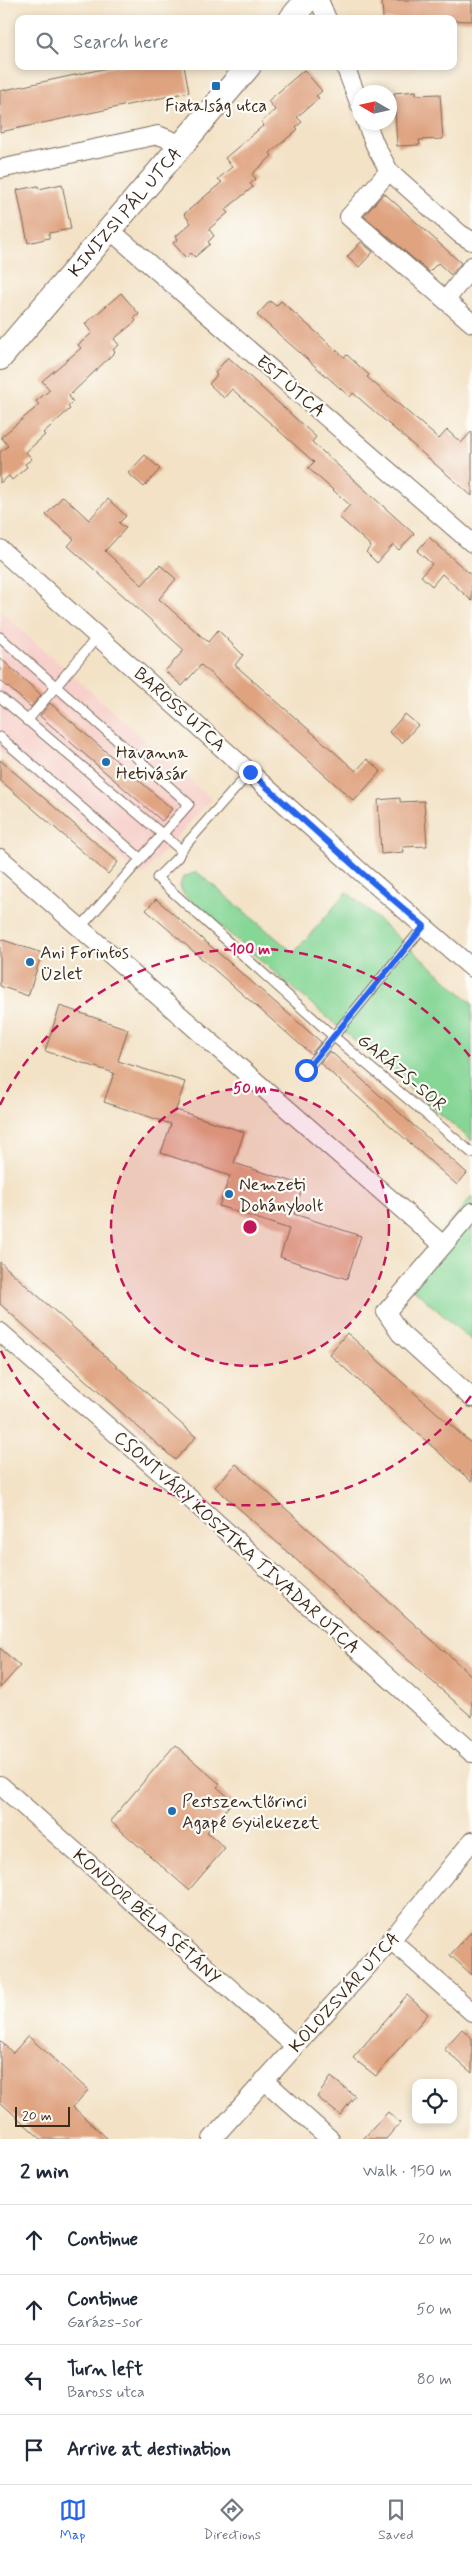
<!DOCTYPE html>
<html lang="en">
<head>
<meta charset="utf-8">
<style>
  :root { --surface:#fff; --page:#f2f2f3; --text:#1f2937; --muted:#747a83; --line:#e0e1e3; --accent:#2563eb }
  body { margin:0; font-family:Mynerve,sans-serif; background:var(--page); color:var(--text) }
  .controls { position:absolute; right:15px; bottom:15px; display:grid; overflow:hidden; border-radius:10px; box-shadow:0 2px 8px #0003 }
  .controls button { width:45px; height:45px; display:grid; place-items:center; padding:0; border:0; border-bottom:1px solid var(--line); background:var(--surface); color:var(--text); font:25px sans-serif }
  .compass { position:absolute; left:352px; top:85px; width:45px; height:45px; border-radius:50%; background:var(--surface); box-shadow:0 2px 8px #0003; rotate:279deg }
  .scale { position:absolute; left:15px; bottom:12px; width:55px; box-sizing:border-box; padding-left:5px; border:2px solid #3b2a1e; border-top:0; font-size:14px; line-height:18px; white-space:nowrap; color:#3b2a1e; -webkit-text-stroke:4px #fdfcf7; paint-order:stroke }
  .stop { position:absolute; width:15px; height:15px; margin:-11px; border:4px solid #2563eb; border-radius:50%; background:#fff }
  .stop.end { background:#2563eb; border-color:#fff; box-shadow:0 1px 5px #0008 }
  .list { margin:0; padding:0; list-style:none }
  h2 { display:flex; justify-content:space-between; align-items:center; height:65px; margin:0; padding:0 20px; font-size:21px }
  h2 small { font-size:16px; font-weight:400; color:var(--muted) }
  .list li { display:grid; grid-template-columns:32px 1fr auto; gap:15px; align-items:center; box-sizing:border-box; height:70px; padding:0 20px; border-top:1px solid var(--line) }
  .list b { display:block; font-size:19px; white-space:nowrap }
  .list p { margin:0; font-size:16px; white-space:nowrap; color:var(--muted) }
  .list em { font-size:16px; font-style:normal; color:var(--muted) }
  .icon { flex:none; width:28px; height:28px; fill:none; stroke:currentColor; stroke-width:2; stroke-linecap:round; stroke-linejoin:round }
  .map { position:relative; flex:none; width:472px; height:2139px; overflow:hidden }
  .search { position:absolute; background:var(--surface); box-shadow:0 2px 8px #0003; left:15px; right:15px; top:15px; height:55px; display:flex; align-items:center; gap:12px; box-sizing:border-box; padding:0 18px; border-radius:10px; color:var(--muted); font-size:19px }
  .sheet { height:345px; background:var(--surface) }
  nav { display:flex; justify-content:space-around; align-items:center; box-sizing:border-box; height:70px; border-top:1px solid var(--line); background:var(--surface); font-size:14px; color:var(--muted) }
  nav a { display:grid; justify-items:center; gap:2px }
  nav .on { color:var(--accent) }
  .map>svg:first-child { display:block }
</style>
</head>
<body>
<div class="map">
<svg width="472" height="2139" viewBox="0 0 472 2139">
  <rect width="100%" height="100%" fill="#fdfcf7"/>
  <filter id="ink" filterUnits="userSpaceOnUse"><feTurbulence type="fractalNoise" baseFrequency=".02" numOctaves="2"/><feDisplacementMap in="SourceGraphic" scale="10" xChannelSelector="R" yChannelSelector="G"/><feConvolveMatrix kernelMatrix="1 2 1 2 8 2 1 2 1" color-interpolation-filters="sRGB"/></filter>
  <filter id="wash" filterUnits="userSpaceOnUse"><feTurbulence type="fractalNoise" baseFrequency=".0096" numOctaves="4" result="noise"/><feDisplacementMap in="SourceGraphic" scale="20" xChannelSelector="R" yChannelSelector="G"/><feGaussianBlur stdDeviation="1.12" result="paint"/><feColorMatrix in="noise" values="0 0 0 0 0 0 0 0 0 0 0 0 0 0 0 0 0 1.4 0 .05"/><feComposite in="paint" operator="in"/></filter>
  <g filter="url(#wash)">
    <rect width="100%" height="100%" fill="#f3e2c6"/>
    <path fill="#f7d0cb" d="M 0,611 L 211,799 L 141,877 L 0,751 Z"/>
    <path fill="#86d696" stroke="#60805a" d="M 197,872 L 294,953 L 347,892 L 472,1003 L 472,1141 L 184,895 L 180,886 L 183,877 Z
      M 472,1196 L 472,1341 L 402,1279 C 426,1253 448,1224 472,1196 Z"/>
    <g id="blocks">
      <path fill="#dfa380" d="M 382,0 L 472,0 L 472,21 L 383,19 Z
        M 117,66 L 184,66 L 189,92 L 0,132 L 0,91 Z
        M 304,70 L 322,91 L 316,96 L 319,98 L 297,117 L 302,122 L 296,127 L 298,129 L 270,153 L 272,156 L 252,174 L 256,179 L 250,184 L 253,187 L 225,210 L 228,213 L 209,229 L 214,236 L 208,242 L 210,244 L 195,257 L 191,253 L 186,258 L 173,243 L 178,239 L 176,236 L 191,223 L 184,214 L 222,182 L 218,179 L 232,167 L 225,158 L 264,125 L 261,122 L 275,110 L 268,101 Z
        M 416,91 L 416,95 L 440,94 L 443,139 L 419,140 L 420,145 L 397,146 L 394,93 Z
        M 62,184 L 71,229 L 49,233 L 49,238 L 28,243 L 17,190 L 38,186 L 39,189 Z
        M 384,193 L 461,263 L 451,275 L 438,263 L 429,272 L 364,216 Z
        M 361,242 L 373,252 L 359,267 L 347,257 Z
        M 121,293 L 139,314 L 134,318 L 136,321 L 114,339 L 119,345 L 113,350 L 115,352 L 69,396 L 73,402 L 68,407 L 70,409 L 43,433 L 45,435 L 26,452 L 32,459 L 25,464 L 27,467 L 12,480 L 9,476 L 0,483 L 0,452 L 8,446 L 1,437 L 39,405 L 36,401 L 50,390 L 42,381 L 81,348 L 78,345 L 92,333 L 85,324 Z
        M 270,301 L 276,306 L 281,301 L 344,357 L 347,355 L 369,375 L 367,377 L 439,439 L 447,430 L 461,443 L 472,431 L 472,496 L 353,393 L 350,397 L 257,315 Z
        M 228,357 L 316,437 L 312,442 L 414,534 L 399,550 L 393,545 L 377,563 L 366,552 L 371,546 L 339,517 L 350,505 L 308,468 L 314,462 L 232,389 L 224,398 L 209,384 L 217,375 L 215,373 Z
        M 145,455 L 160,469 L 144,487 L 128,473 Z
        M 63,496 L 89,520 L 108,499 L 126,516 L 119,523 L 126,528 L 105,551 L 142,585 L 160,565 L 176,579 L 159,599 L 208,642 L 218,630 L 243,655 L 235,665 L 356,771 L 367,759 L 381,771 L 354,801 L 201,665 L 182,686 L 165,671 L 184,650 L 68,546 L 74,539 L 46,515 Z
        M 429,537 L 472,576 L 472,601 L 442,574 L 432,586 L 421,576 L 432,564 L 417,551 Z
        M 0,658 L 38,692 L 41,695 L 31,707 L 0,680 Z
        M 50,703 L 172,809 L 162,821 L 40,716 Z
        M 405,714 L 418,725 L 402,743 L 389,732 Z
        M 0,760 L 118,862 L 108,874 L 0,780 Z
        M 400,798 L 400,802 L 424,801 L 427,846 L 403,847 L 404,852 L 381,854 L 378,800 Z
        M 156,899 L 321,1042 L 311,1054 L 146,910 Z
        M 0,939 L 42,953 L 28,996 L 0,986 Z
        M 60,1006 L 128,1029 L 118,1061 L 185,1082 L 176,1110 L 244,1132 L 234,1163 L 303,1185 L 294,1214 L 361,1236 L 347,1279 L 280,1257 L 289,1229 L 219,1206 L 230,1176 L 161,1153 L 171,1124 L 104,1102 L 114,1073 L 45,1051 Z
        M 330,1051 L 467,1173 L 457,1185 L 320,1063 Z
        M 0,1262 L 196,1437 L 175,1460 L 0,1304 Z
        M 347,1333 L 472,1444 L 472,1482 L 329,1354 Z
        M 236,1464 L 472,1676 L 472,1717 L 215,1487 Z
        M 0,1648 L 20,1666 L 0,1688 Z
        M 175,1745 L 220,1784 L 217,1787 L 233,1801 L 207,1832 L 225,1848 L 189,1890 L 110,1821 Z
        M 472,1931 L 472,1975 L 450,1955 Z
        M 407,1995 L 428,2014 L 376,2076 L 353,2058 Z
        M 462,2029 L 472,2038 L 472,2073 L 444,2049 Z
        M 28,2036 L 88,2090 L 73,2107 L 108,2139 L 41,2139 L 0,2102 L 0,2041 L 13,2053 Z
        M 331,2077 L 355,2096 L 340,2115 L 317,2097 Z
        M 388,2112 L 400,2123 L 386,2139 L 363,2139 Z"/>
    </g>
  </g>
  <g filter="url(#ink)">
    <use href="#blocks" fill-opacity="0" stroke="#7b6a59" stroke-width="1"/>
    <g fill="none" stroke-linecap="round" stroke-linejoin="round">
      <defs>
        <path id="lane" d="M 0,637 L 189,804 L 80,928
          M 0,697 L 181,850
          M 27,721 L 98,636
          M 0,737 L 141,859
          M 250,772 L 181,850 L 178,857 L 157,878 L 333,1036 L 472,1153
          M 306,1070 L 424,926"/>
        <path id="street" d="M 319,0 L 327,19
          M 345,66 L 360,105
          M 366,122 L 375,145 L 389,171 L 460,234 L 472,241
          M 0,169 L 158,135 L 183,145
          M 389,171 L 349,217 L 472,323
          M 110,230 L 472,543
          M 446,300 L 472,266
          M 0,549 L 362,873 L 472,968
          M 0,858 L 443,1245
          M 472,1212 L 386,1312 L 400,1333 L 472,1398
          M 0,1332 L 186,1495 L 472,1753
          M 0,1785 L 295,2046
          M 391,1940 L 472,2012
          M 264,2080 L 330,2139
          M 212,2139 L 391,1940 L 472,1841"/>
        <g id="secondary">
          <path d="M 291,19 L 307,0"/>
          <path id="s1" d="M 0,358 L 249,66"/>
        </g>
      </defs>
      <use href="#lane" stroke="#7b6a59" stroke-width="11"/>
      <use href="#street" stroke="#7b6a59" stroke-width="20"/>
      <use href="#secondary" stroke="#7b6a59" stroke-width="26"/>
      <use href="#lane" stroke="#fff" stroke-width="9"/>
      <use href="#street" stroke="#fff" stroke-width="18"/>
      <use href="#secondary" stroke="#fff" stroke-width="24"/>
    </g>
  </g>
  <g fill="none" stroke-linecap="round" stroke-linejoin="round" filter="url(#ink)">
    <path stroke="#2563eb" stroke-width="6" d="M 250,772 L 362,873 L 424,926 L 306,1070"/>
  </g>
  <circle cx="250" cy="1227" r="139" fill="#c2185b" fill-opacity=".12"/>
  <g fill="none" stroke="#c2185b" stroke-width="2.5" stroke-dasharray="9 6">
    <circle cx="250" cy="1227" r="139"/>
    <path d="M471 1396A278 278 0 0 1 0 1349M0 1105A278 278 0 0 1 471 1058"/>
  </g>
  <g fill="#1f6fb2" stroke="#fdfcf7" stroke-width="2">
    <rect x="211" y="81" width="10" height="10" rx="2.5"/>
    <circle cx="106" cy="762" r="5"/>
    <circle cx="30" cy="962" r="5"/>
    <circle cx="229" cy="1194" r="5"/>
    <circle cx="172" cy="1811" r="5"/>
  </g>
  <g text-anchor="middle" stroke-width="4.5" stroke-linejoin="round" paint-order="stroke">
    <g font-size="18" fill="#3b2a1e" stroke="#fdfcf7" text-anchor="start">
      <text x="216" y="111" text-anchor="middle">Fiatalság utca</text>
      <text x="116" y="758">Havanna<tspan x="116" dy="21">Hetivásár</tspan></text>
      <text x="40" y="958">Ani Forintos<tspan x="40" dy="21">Üzlet</tspan></text>
      <text x="239" y="1190">Nemzeti<tspan x="239" dy="21">Dohánybolt</tspan></text>
      <text x="182" y="1807">Pestszentlőrinci<tspan x="182" dy="21">Agapé Gyülekezet</tspan></text>
    </g>
    <g font-size="18" fill="#3b2a1e" stroke="#fdfcf7">
      <text dy="6" stroke="none"><textPath href="#s1" startOffset="192">KINIZSI PÁL UTCA</textPath></text>
      <text transform="translate(291 386) rotate(41)" y="6">EST UTCA</text>
      <text transform="translate(180 709) rotate(42)" y="6">BAROSS UTCA</text>
      <text transform="translate(402 1072) rotate(40)" y="6">GARÁZS-SOR</text>
      <text transform="translate(237 1542) rotate(42)" y="6">CSONTVÁRY KOSZTKA TIVADAR UTCA</text>
      <text transform="translate(147 1916) rotate(42)" y="6">KONDOR BÉLA SÉTÁNY</text>
      <text transform="translate(344 1992) rotate(-48)" y="6">KOLOZSVÁR UTCA</text>
    </g>
  </g>
  <circle cx="250" cy="1227" r="8" fill="#c2185b" stroke="#fdfcf7" stroke-width="2.5"/>
  <g font-size="15" text-anchor="middle" font-weight="bold" fill="#c2185b" stroke="#fdfcf7" stroke-width="4.5" stroke-linejoin="round" paint-order="stroke">
    <text x="250" y="954">100 m</text>
    <text x="250" y="1093">50 m</text>
  </g>
</svg>
<div class="controls">
<button><svg class="icon" aria-label="locate" viewBox="0 0 24 24"><circle cx="12" cy="12" r="6"/><path d="M12 2v4M12 18v4M2 12h4M18 12h4"/></svg></button>
</div>
<svg class="compass" viewBox="-18 -18 36 36"><path d="M0-13l5 13h-10z" fill="#e53935"/><path d="M0 13l5-13h-10z" fill="#747a83"/></svg>
<div class="scale">20 m</div>
<div class="stop" style="left:306px;top:1070px"></div>
<div class="stop end" style="left:250px;top:772px"></div>
<div class="search"><svg class="icon" aria-label="search" viewBox="0 0 24 24"><circle cx="10" cy="10" r="6"/><path d="M15 15l6 6"/></svg>Search here</div>
</div>
<section class="sheet">
<h2>2 min<small>Walk · 150 m</small></h2>
<ul class="list">
<li><svg class="icon" aria-label="ahead" viewBox="0 0 24 24"><path d="M12 20V5M6 11l6-6 6 6"/></svg><div><b>Continue</b></div><em>20 m</em></li>
<li><svg class="icon" aria-label="ahead" viewBox="0 0 24 24"><path d="M12 20V5M6 11l6-6 6 6"/></svg><div><b>Continue</b><p>Garázs-sor</p></div><em>50 m</em></li>
<li><svg class="icon" aria-label="left" viewBox="0 0 24 24"><path d="M17 20v-9H6M10 6l-5 5 5 5"/></svg><div><b>Turn left</b><p>Baross utca</p></div><em>80 m</em></li>
<li><svg class="icon" aria-label="arrive" viewBox="0 0 24 24"><path d="M6 21V4h12l-3 4 3 4H6"/></svg><div><b>Arrive at destination</b></div></li>
</ul>
</section>
<nav>
<a class="on"><svg class="icon" aria-label="map" viewBox="0 0 24 24"><path d="M3 6l6-2 6 2 6-2v14l-6 2-6-2-6 2zM9 4v14M15 6v14"/></svg>Map</a>
<a><svg class="icon" aria-label="directions" viewBox="0 0 24 24"><path d="M12 3l9 9-9 9-9-9zM9 14v-3h6M13 9l2 2-2 2"/></svg>Directions</a>
<a><svg class="icon" aria-label="saved" viewBox="0 0 24 24"><path d="M7 4h10v16l-5-4-5 4z"/></svg>Saved</a>
</nav>
</body>
</html>
